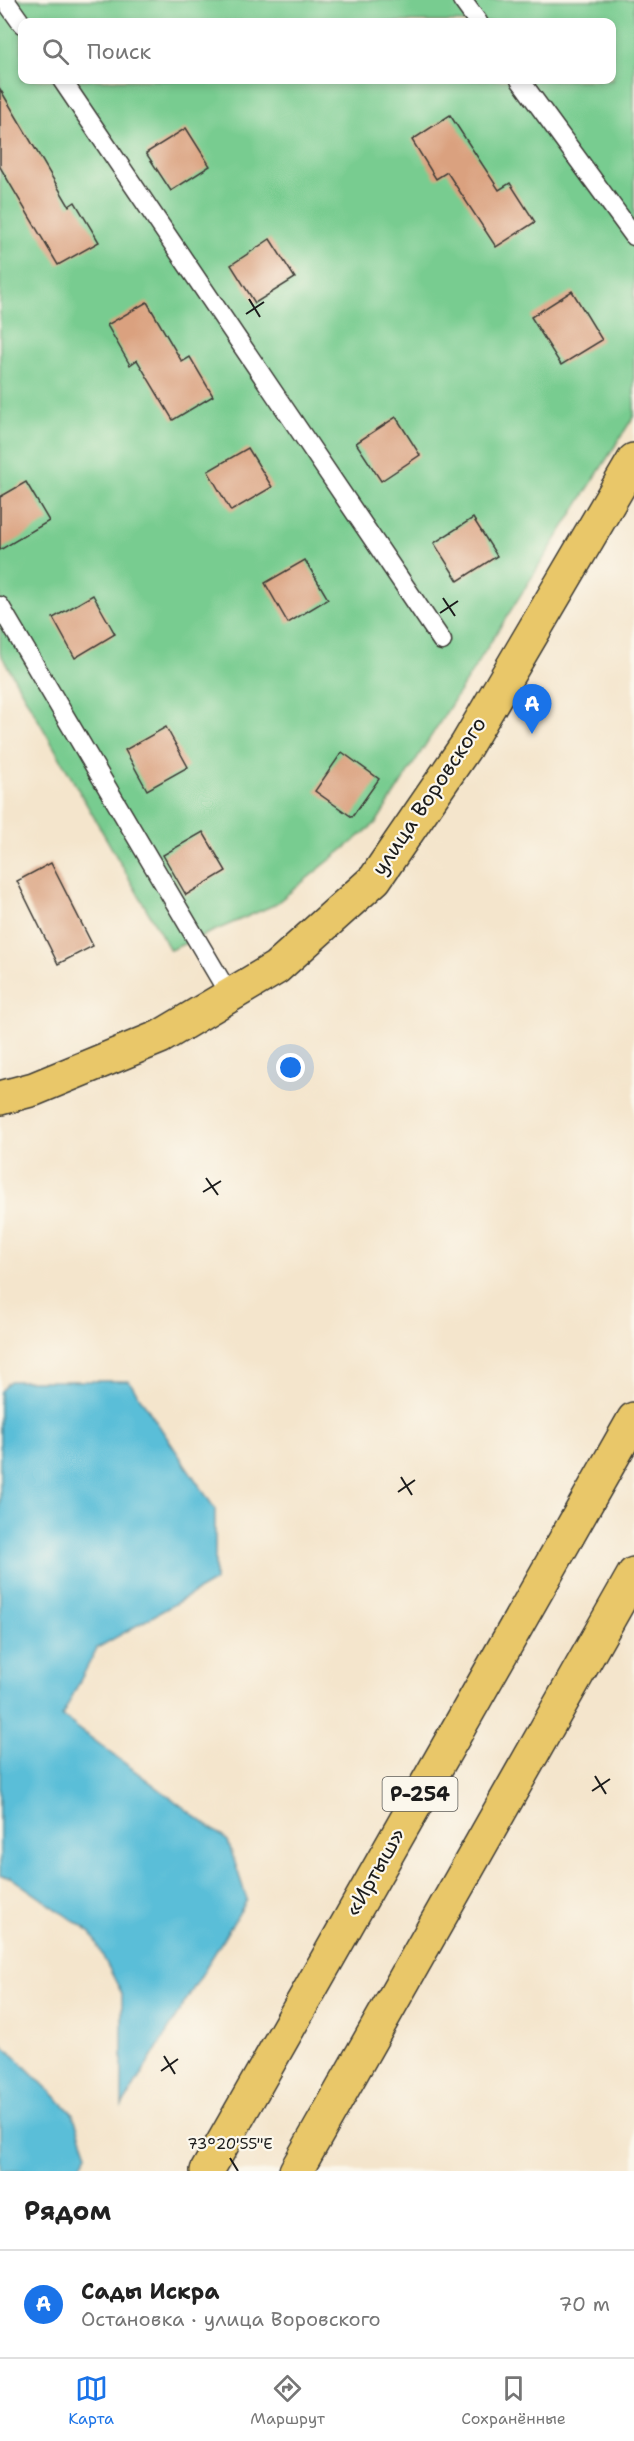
<!DOCTYPE html>
<html lang="ru">
<head>
<meta charset="utf-8">
<style>
  :root { --surface:#fff; --page:#f6f6f6; --text:#222; --muted:#767676; --line:#e0e0e0; --accent:#1a73e8 }
  body { margin:0; font-family:"Shantell Sans",sans-serif; background:var(--page); color:var(--text) }
  .you { position:absolute; left:291px; top:1068px; width:21px; height:21px; margin:-15px; border:4px solid #fff; border-radius:50%; background:#1a73e8; box-shadow:0 0 0 9px #1a73e833 }
  .badge { display:grid; place-items:center; width:39px; height:39px; border-radius:50%; background:var(--accent); color:#fff; font-size:20px; font-weight:700 }
  .pin { position:absolute; translate:-50% -50px; filter:drop-shadow(0 2px 3px #0008) }
  .pin::after { content:''; position:absolute; top:32px; width:21px; height:18px; background:inherit; clip-path:polygon(0 0,100% 0,50% 100%) }
  .list { margin:0; padding:0; list-style:none }
  h2 { display:flex; justify-content:space-between; align-items:center; height:78px; margin:0; padding:0 24px; font-size:26px }
  h2 small { font-size:20px; font-weight:400; color:var(--muted) }
  .list li { display:grid; grid-template-columns:39px 1fr auto; gap:18px; align-items:center; box-sizing:border-box; height:108px; padding:0 24px; border-top:2px solid var(--line) }
  .list b { display:block; font-size:22px; white-space:nowrap }
  .list p { margin:0; font-size:20px; white-space:nowrap; color:var(--muted) }
  .list em { font-size:20px; font-style:normal; color:var(--muted) }
  .icon { flex:none; width:33px; height:33px; fill:none; stroke:currentColor; stroke-width:2; stroke-linecap:round; stroke-linejoin:round }
  .map { position:relative; flex:none; width:634px; height:2171px; overflow:hidden }
  .search { position:absolute; background:var(--surface); box-shadow:0 3px 9px #0003; left:18px; right:18px; top:18px; height:66px; display:flex; align-items:center; gap:15px; box-sizing:border-box; padding:0 21px; border-radius:12px; color:var(--muted); font-size:22px }
  .sheet { height:186px; background:var(--surface) }
  nav { display:flex; justify-content:space-around; align-items:center; box-sizing:border-box; height:84px; border-top:2px solid var(--line); background:var(--surface); font-size:16px; color:var(--muted) }
  nav a { display:grid; justify-items:center; gap:3px }
  nav .on { color:var(--accent) }
  .map>svg:first-child { display:block }
</style>
</head>
<body>
<div class="map">
<svg width="634" height="2171" viewBox="0 0 634 2171">
  <rect width="100%" height="100%" fill="#fbf7ec"/>
  <filter id="ink" filterUnits="userSpaceOnUse"><feTurbulence type="fractalNoise" baseFrequency=".0167" numOctaves="2"/><feDisplacementMap in="SourceGraphic" scale="12" xChannelSelector="R" yChannelSelector="G"/><feConvolveMatrix kernelMatrix="1 2 1 2 8 2 1 2 1" color-interpolation-filters="sRGB"/></filter>
  <filter id="wash" filterUnits="userSpaceOnUse"><feTurbulence type="fractalNoise" baseFrequency=".008" numOctaves="4" result="noise"/><feDisplacementMap in="SourceGraphic" scale="24" xChannelSelector="R" yChannelSelector="G"/><feGaussianBlur stdDeviation="1.35" result="paint"/><feColorMatrix in="noise" values="0 0 0 0 0 0 0 0 0 0 0 0 0 0 0 0 0 1.4 0 .05"/><feComposite in="paint" operator="in"/></filter>
  <g filter="url(#wash)">
    <rect width="100%" height="100%" fill="#f4e5cc"/>
    <path fill="#78cc90" stroke="#4a7456" stroke-width="1.5" fill-rule="evenodd" d="M 0,0 L 634,0 L 634,416 L 376,823 L 274,905 L 170,950 L 0,653 ZM 22,22 L 612,22 L 612,80 L 22,80 Z"/>
    <path fill="#5abed8" stroke="#3b6d7a" stroke-width="1.5" d="M 10,1381 L 129,1381 L 215,1509 L 215,1581 L 97,1648 L 62,1716 L 228,1841 L 247,1900 L 122,2106 L 122,1994 L 91,1933 L 10,1877 L 0,1876 L 0,1391 Z
      M 0,2042 L 73,2114 L 87,2154 L 77,2171 L 0,2171 Z"/>
    <g id="blocks">
      <path fill="#daa17f" d="M 0,89 L 69,206 L 75,202 L 99,242 L 58,265 L 0,167 Z
        M 450,115 L 499,190 L 510,183 L 535,222 L 496,247 L 447,172 L 436,179 L 412,140 Z
        M 186,128 L 210,166 L 171,191 L 146,153 Z
        M 270,239 L 295,278 L 255,303 L 231,265 Z
        M 572,291 L 602,340 L 561,365 L 531,317 Z
        M 147,302 L 182,362 L 190,357 L 213,396 L 173,420 L 137,360 L 130,365 L 107,325 Z
        M 396,417 L 420,455 L 381,481 L 356,443 Z
        M 248,448 L 272,487 L 231,511 L 208,471 Z
        M 26,482 L 49,521 L 0,550 L 0,497 Z
        M 473,518 L 497,556 L 458,581 L 434,543 Z
        M 305,560 L 328,599 L 288,623 L 265,583 Z
        M 93,595 L 115,634 L 75,658 L 53,618 Z
        M 166,727 L 188,767 L 147,790 L 125,750 Z
        M 342,752 L 379,779 L 352,817 L 315,791 Z
        M 203,832 L 226,871 L 186,895 L 163,855 Z
        M 51,863 L 93,946 L 58,964 L 17,881 Z"/>
    </g>
  </g>
  <g filter="url(#ink)">
    <use href="#blocks" fill-opacity="0" stroke="#3c3a36" stroke-width="1.5"/>
    <g fill="none" stroke-linecap="round" stroke-linejoin="round">
      <defs>
        <path id="lane" d="M 5,0 L 22,24
          M 462,0 L 478,22
          M 62,80 L 442,641
          M 520,80 L 634,236
          M 0,606 L 230,996"/>
        <path id="primary" d="M 0,1098 L 34,1089 L 160,1037 L 276,968 L 375,879 L 466,746 L 634,460"/>
        <path id="highway" d="M 207,2171 L 634,1419
          M 296,2171 L 634,1574"/>
      </defs>
      <use href="#lane" stroke="#3c3a36" stroke-width="21"/>
      <use href="#primary" stroke="#3c3a36" stroke-width="36"/>
      <use href="#highway" stroke="#3c3a36" stroke-width="36"/>
      <use href="#lane" stroke="#fff" stroke-width="18"/>
      <use href="#primary" stroke="#e9c769" stroke-width="33"/>
      <use href="#highway" stroke="#e9c769" stroke-width="33"/>
    </g>
  </g>
  <path fill="none" stroke="#1c1c1c" stroke-width="2" d="M 249,299 L 260,317M 246,314 L 264,302M 443,598 L 455,616M 440,613 L 458,601M 206,1178 L 218,1195M 203,1192 L 221,1181M 401,1477 L 412,1495M 398,1492 L 415,1480M 595,1776 L 606,1794M 592,1791 L 610,1779M 164,2056 L 175,2074M 161,2071 L 178,2059M 230,2158 L 238,2171"/>
  <g text-anchor="middle" stroke-width="4.5" stroke-linejoin="round" paint-order="stroke">
    <rect fill="#fbf7ec" stroke="#5f5e5a" stroke-width="1.5" x="382.5" y="1777" width="75" height="34" rx="4.5"/>
    <g font-size="20" font-weight="bold" fill="#1c1c1c">
      <text x="420" y="1801">Р-254</text>
    </g>
    <g font-size="21" fill="#1c1c1c" stroke="#fbf7ec">
      <text transform="translate(429 796) rotate(-56)" y="7">улица Воровского</text>
      <text transform="translate(375 1872) rotate(-60)" y="7">«Иртыш»</text>
    </g>
  </g>
  <g font-size="15" text-anchor="middle" fill="#1c1c1c" stroke="#fbf7ec" stroke-width="4.5" stroke-linejoin="round" paint-order="stroke">
    <text x="230" y="2149">73°20'55"E</text>
  </g>
</svg>
<div class="you"></div>
<div class="pin badge" style="left:532px;top:734px">A</div>
<div class="search"><svg class="icon" aria-label="search" viewBox="0 0 24 24"><circle cx="10" cy="10" r="6"/><path d="M15 15l6 6"/></svg>Поиск</div>
</div>
<section class="sheet">
<h2>Рядом<small></small></h2>
<ul class="list">
<li><span class="badge">A</span><div><b>Сады Искра</b><p>Остановка · улица Воровского</p></div><em>70 m</em></li>
</ul>
</section>
<nav>
<a class="on"><svg class="icon" aria-label="map" viewBox="0 0 24 24"><path d="M3 6l6-2 6 2 6-2v14l-6 2-6-2-6 2zM9 4v14M15 6v14"/></svg>Карта</a>
<a><svg class="icon" aria-label="directions" viewBox="0 0 24 24"><path d="M12 3l9 9-9 9-9-9zM9 14v-3h6M13 9l2 2-2 2"/></svg>Маршрут</a>
<a><svg class="icon" aria-label="saved" viewBox="0 0 24 24"><path d="M7 4h10v16l-5-4-5 4z"/></svg>Сохранённые</a>
</nav>
</body>
</html>
